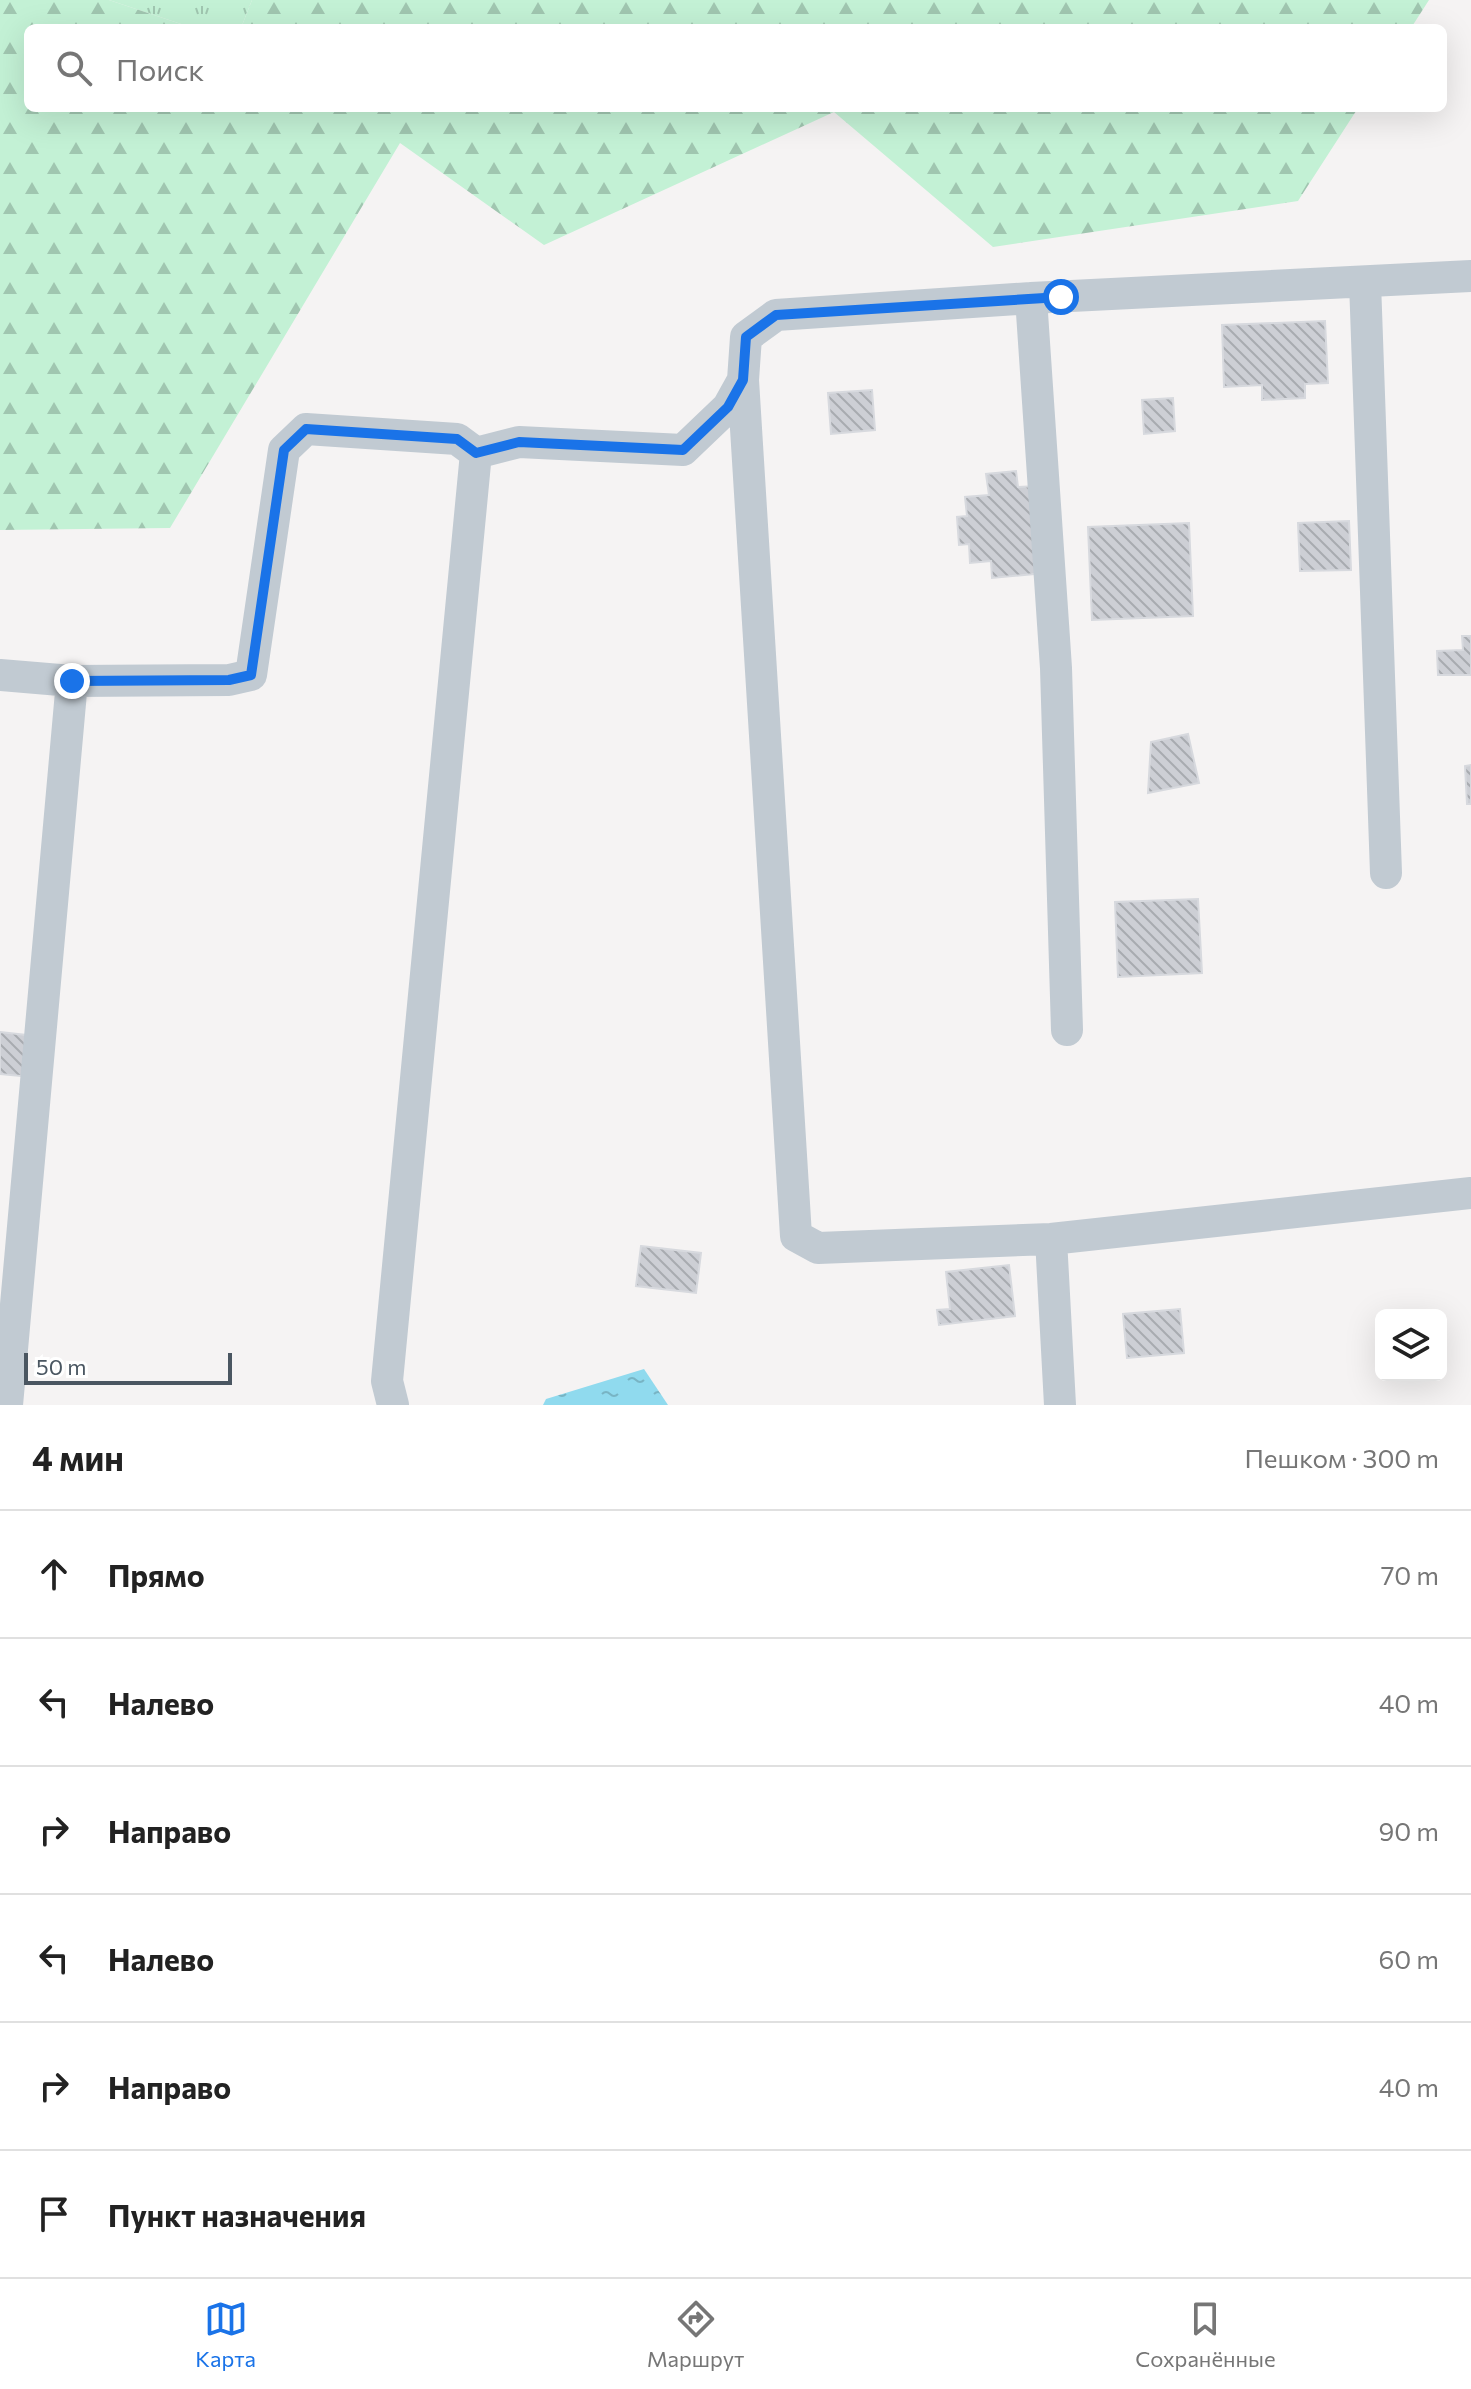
<!DOCTYPE html>
<html lang="ru">
<head>
<meta charset="utf-8">
<style>
  :root { --surface:#fff; --page:#f6f6f6; --text:#222; --muted:#767676; --line:#e0e0e0; --accent:#1a73e8 }
  body { margin:0; font-family:Commissioner,sans-serif; background:var(--page); color:var(--text) }
  .controls { position:absolute; right:24px; bottom:24px; display:grid; overflow:hidden; border-radius:12px; box-shadow:0 8px 32px #0002 }
  .controls button { width:72px; height:72px; display:grid; place-items:center; padding:0; border:0; border-bottom:2px solid var(--line); background:var(--surface); color:var(--text); font:40px sans-serif }
  .scale { position:absolute; left:24px; bottom:20px; width:208px; box-sizing:border-box; padding-left:8px; border:4px solid #4a5661; border-top:0; font-size:22px; line-height:28px; white-space:nowrap; color:#4a5661; -webkit-text-stroke:6px #fff; paint-order:stroke }
  .stop { position:absolute; width:24px; height:24px; margin:-18px; border:6px solid #1a73e8; border-radius:50%; background:#fff }
  .stop.end { background:#1a73e8; border-color:#fff; box-shadow:0 2px 8px #0008 }
  .list { margin:0; padding:0; list-style:none }
  h2 { display:flex; justify-content:space-between; align-items:center; height:104px; margin:0; padding:0 32px; font-size:34px }
  h2 small { font-size:26px; font-weight:400; color:var(--muted) }
  .list li { display:grid; grid-template-columns:52px 1fr auto; gap:24px; align-items:center; box-sizing:border-box; height:128px; padding:0 32px; border-top:2px solid var(--line) }
  .list b { display:block; font-size:30px; white-space:nowrap }
  .list em { font-size:26px; font-style:normal; color:var(--muted) }
  .icon { flex:none; width:44px; height:44px; fill:none; stroke:currentColor; stroke-width:2; stroke-linecap:round; stroke-linejoin:round }
  .map { position:relative; flex:none; width:1471px; height:1405px; overflow:hidden }
  .search { position:absolute; background:var(--surface); box-shadow:0 8px 32px #0002; left:24px; right:24px; top:24px; height:88px; display:flex; align-items:center; gap:20px; box-sizing:border-box; padding:0 28px; border-radius:12px; color:var(--muted); font-size:30px }
  .sheet { height:872px; background:var(--surface) }
  nav { display:flex; justify-content:space-around; align-items:center; box-sizing:border-box; height:112px; border-top:2px solid var(--line); background:var(--surface); font-size:22px; color:var(--muted) }
  nav a { display:grid; justify-items:center; gap:4px }
  nav .on { color:var(--accent) }
  .map>svg:first-child { display:block }
</style>
</head>
<body>
<div class="map">
<svg width="1471" height="1405" viewBox="0 0 1471 1405">
  <defs>
    <pattern id="grass-tufts" width="24" height="20" patternUnits="userSpaceOnUse" patternTransform="scale(2)"><rect width="24" height="20" fill="#c3f1d5"/><path d="M3 7l-1-3M5 7V3M7 7l1-3M15 17l-1-3M17 17v-4M19 17l1-3" fill="none" stroke="#a0c6b0"/></pattern>
    <pattern id="forest-firs" width="22" height="20" patternUnits="userSpaceOnUse" patternTransform="scale(2)"><rect width="22" height="20" fill="#c3f1d5"/><path d="M5 1l3.5 6h-7zM16 11l3.5 6h-7z" fill="#a0c6b0"/></pattern>
    <pattern id="water-ripples" width="26" height="14" patternUnits="userSpaceOnUse" patternTransform="scale(2)"><rect width="26" height="14" fill="#90daee"/><path d="M2 4q2-2 4 0t4 0M15 11q2-2 4 0t4 0" fill="none" stroke="#78b4c4"/></pattern>
    <pattern id="building-back-hatch" width="6" height="6" patternUnits="userSpaceOnUse" patternTransform="scale(2)"><rect width="6" height="6" fill="#cdcfd5"/><path d="M-1 5l2 2M0 0l6 6M5-1l2 2" fill="none" stroke="#a8abb0"/></pattern>
  </defs>
  <rect width="100%" height="100%" fill="#f5f3f3"/>
  <path fill="url(#grass-tufts)" d="M 109,0 L 252,0 L 241,28 L 193,28 Z"/>
  <path fill="url(#forest-firs)" d="M 0,0 L 109,0 L 193,28 L 28,28 L 28,108 L 1358,108 L 1298,201 L 993,247 L 834,112 L 544,245 L 400,143 L 170,528 L 0,530 Z
    M 252,0 L 1429,0 L 1411,28 L 241,28 Z"/>
  <path fill="url(#water-ripples)" d="M 644,1369 L 668,1405 L 543,1405 L 546,1399 Z"/>
  <path fill="url(#building-back-hatch)" stroke="#d7d9de" stroke-width="2" d="M 1325,321 L 1328,383 L 1305,384 L 1305,398 L 1262,400 L 1262,385 L 1224,387 L 1222,325 Z
    M 872,390 L 875,430 L 831,434 L 828,393 Z
    M 1173,398 L 1175,431 L 1144,434 L 1142,400 Z
    M 1016,471 L 1018,487 L 1037,486 L 1045,573 L 992,578 L 991,561 L 970,563 L 969,544 L 959,545 L 957,517 L 967,516 L 965,497 L 989,495 L 986,474 Z
    M 1349,521 L 1351,570 L 1300,571 L 1298,523 Z
    M 1189,523 L 1193,616 L 1092,620 L 1088,527 Z
    M 1462,636 L 1471,636 L 1471,675 L 1438,675 L 1437,651 L 1463,650 Z
    M 1188,734 L 1199,783 L 1148,793 L 1151,742 Z
    M 1471,765 L 1471,804 L 1467,804 L 1465,766 Z
    M 1198,899 L 1202,973 L 1118,977 L 1115,902 Z
    M 0,1032 L 35,1036 L 31,1077 L 0,1074 Z
    M 641,1246 L 701,1253 L 696,1293 L 636,1286 Z
    M 1009,1265 L 1015,1316 L 939,1325 L 937,1310 L 950,1309 L 946,1272 Z
    M 1180,1309 L 1184,1353 L 1127,1358 L 1123,1314 Z"/>
  <g fill="none" stroke-linecap="round" stroke-linejoin="round">
    <path stroke="#c1cad2" stroke-width="32" d="M 1471,276 L 1031,298 L 776,315 L 746,337 L 743,380 L 796,1236 L 818,1248 L 1051,1239 L 1471,1193
      M 1365,282 L 1386,873
      M 1031,298 L 1056,668 L 1067,1030
      M 0,675 L 72,681 L 229,680 L 251,675 L 284,450 L 306,429 L 457,439 L 476,453 L 519,442 L 683,450 L 728,407 L 743,380
      M 1051,1239 L 1060,1405
      M 7,1405 L 72,681
      M 393,1405 L 387,1381 L 476,453"/>
  </g>
  <g fill="none" stroke-linecap="round" stroke-linejoin="round">
    <path stroke="#1a73e8" stroke-width="10" d="M 72,681 L 229,680 L 251,675 L 284,450 L 306,429 L 457,439 L 476,453 L 519,442 L 683,450 L 728,407 L 743,380 L 746,337 L 776,315 L 1061,297"/>
  </g>
</svg>
<div class="controls">
<button><svg class="icon" aria-label="layers" viewBox="0 0 24 24"><path d="M12 4l9 5-9 5-9-5zM3 14l9 5 9-5"/></svg></button>
</div>
<div class="scale">50 m</div>
<div class="stop" style="left:1061px;top:297px"></div>
<div class="stop end" style="left:72px;top:681px"></div>
<div class="search"><svg class="icon" aria-label="search" viewBox="0 0 24 24"><circle cx="10" cy="10" r="6"/><path d="M15 15l6 6"/></svg>Поиск</div>
</div>
<section class="sheet">
<h2>4 мин<small>Пешком · 300 m</small></h2>
<ul class="list">
<li><svg class="icon" aria-label="ahead" viewBox="0 0 24 24"><path d="M12 20V5M6 11l6-6 6 6"/></svg><div><b>Прямо</b></div><em>70 m</em></li>
<li><svg class="icon" aria-label="left" viewBox="0 0 24 24"><path d="M17 20v-9H6M10 6l-5 5 5 5"/></svg><div><b>Налево</b></div><em>40 m</em></li>
<li><svg class="icon" aria-label="right" viewBox="0 0 24 24"><path d="M7 20v-9h11M14 6l5 5-5 5"/></svg><div><b>Направо</b></div><em>90 m</em></li>
<li><svg class="icon" aria-label="left" viewBox="0 0 24 24"><path d="M17 20v-9H6M10 6l-5 5 5 5"/></svg><div><b>Налево</b></div><em>60 m</em></li>
<li><svg class="icon" aria-label="right" viewBox="0 0 24 24"><path d="M7 20v-9h11M14 6l5 5-5 5"/></svg><div><b>Направо</b></div><em>40 m</em></li>
<li><svg class="icon" aria-label="arrive" viewBox="0 0 24 24"><path d="M6 21V4h12l-3 4 3 4H6"/></svg><div><b>Пункт назначения</b></div></li>
</ul>
</section>
<nav>
<a class="on"><svg class="icon" aria-label="map" viewBox="0 0 24 24"><path d="M3 6l6-2 6 2 6-2v14l-6 2-6-2-6 2zM9 4v14M15 6v14"/></svg>Карта</a>
<a><svg class="icon" aria-label="directions" viewBox="0 0 24 24"><path d="M12 3l9 9-9 9-9-9zM9 14v-3h6M13 9l2 2-2 2"/></svg>Маршрут</a>
<a><svg class="icon" aria-label="saved" viewBox="0 0 24 24"><path d="M7 4h10v16l-5-4-5 4z"/></svg>Сохранённые</a>
</nav>
</body>
</html>
